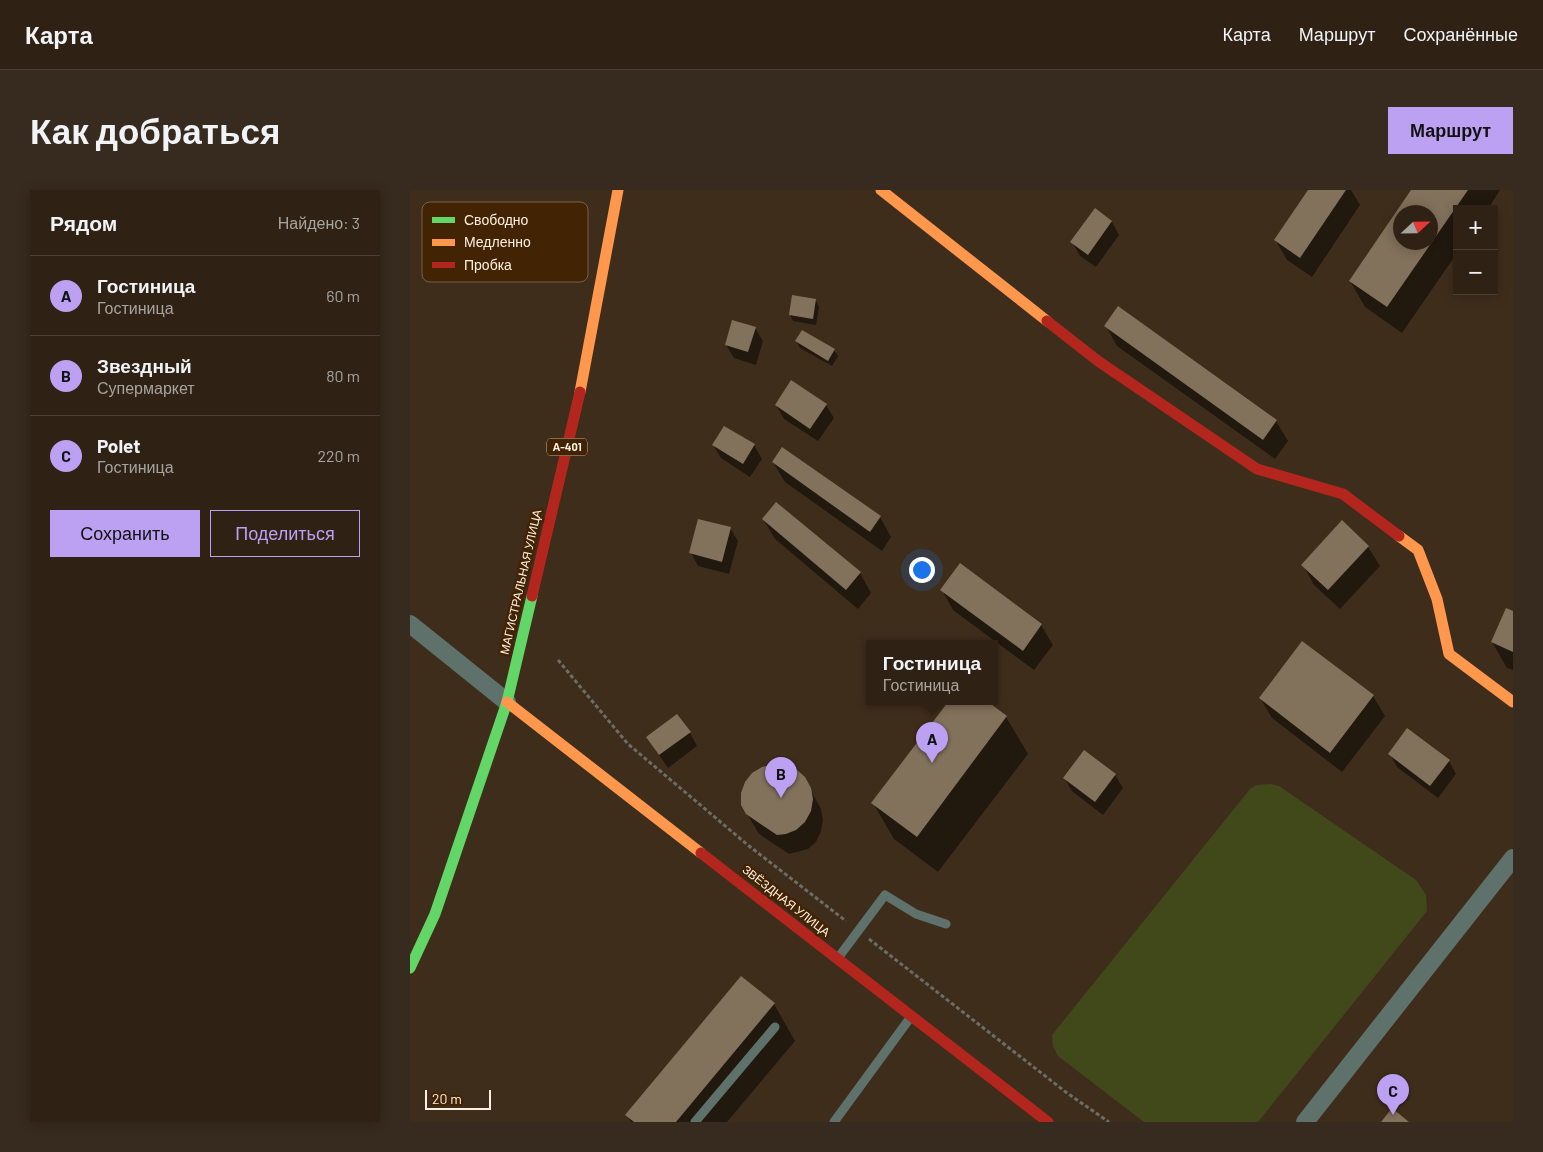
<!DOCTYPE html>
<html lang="ru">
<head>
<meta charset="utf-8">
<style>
  :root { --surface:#2f2215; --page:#372a1e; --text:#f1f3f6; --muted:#a7a4a0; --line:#4a3f34; --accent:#bca0f2 }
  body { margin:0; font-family:Barlow,sans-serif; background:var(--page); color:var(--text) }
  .controls { position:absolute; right:15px; top:15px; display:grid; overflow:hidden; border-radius:0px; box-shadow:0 2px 12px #0003 }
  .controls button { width:45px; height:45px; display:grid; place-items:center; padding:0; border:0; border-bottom:1px solid var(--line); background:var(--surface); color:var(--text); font:25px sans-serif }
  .compass { position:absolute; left:983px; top:15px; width:45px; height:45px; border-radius:50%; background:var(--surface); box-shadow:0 2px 12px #0003; rotate:68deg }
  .scale { position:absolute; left:15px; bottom:12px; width:66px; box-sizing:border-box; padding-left:5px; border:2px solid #ffefe2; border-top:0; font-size:14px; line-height:18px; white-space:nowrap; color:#ffefe2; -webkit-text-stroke:4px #422303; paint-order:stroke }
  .you { position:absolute; left:511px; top:379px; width:18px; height:18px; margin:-12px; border:4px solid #fff; border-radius:50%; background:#1a73e8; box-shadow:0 0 0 8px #1a73e833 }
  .badge { display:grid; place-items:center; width:32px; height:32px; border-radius:50%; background:var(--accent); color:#111; font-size:16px; font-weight:700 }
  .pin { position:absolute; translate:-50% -41px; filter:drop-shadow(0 1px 2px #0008) }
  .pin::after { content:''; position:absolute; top:26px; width:18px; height:15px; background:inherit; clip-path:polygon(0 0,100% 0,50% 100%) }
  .popup { position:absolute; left:456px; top:450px; width:132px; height:65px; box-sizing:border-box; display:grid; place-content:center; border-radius:0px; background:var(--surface); filter:drop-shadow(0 1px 4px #0005); font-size:16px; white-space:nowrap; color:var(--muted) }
  .popup b { font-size:19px; color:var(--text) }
  .popup::after { content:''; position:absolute; left:50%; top:100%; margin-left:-10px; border:10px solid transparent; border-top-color:var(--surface) }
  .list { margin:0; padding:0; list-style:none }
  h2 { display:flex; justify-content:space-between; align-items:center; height:65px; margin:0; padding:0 20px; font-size:21px }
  h2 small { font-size:16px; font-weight:400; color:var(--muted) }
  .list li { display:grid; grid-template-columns:32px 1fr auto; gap:15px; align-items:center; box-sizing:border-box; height:80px; padding:0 20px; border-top:1px solid var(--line) }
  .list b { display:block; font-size:19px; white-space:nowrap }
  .list p { margin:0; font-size:16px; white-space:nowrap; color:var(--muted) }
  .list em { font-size:16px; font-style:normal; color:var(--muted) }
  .actions { display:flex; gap:10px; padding:15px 20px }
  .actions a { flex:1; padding:11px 0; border:1px solid var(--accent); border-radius:0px; text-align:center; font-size:18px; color:var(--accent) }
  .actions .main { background:var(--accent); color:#111 }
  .map { position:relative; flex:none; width:1103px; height:932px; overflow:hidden; border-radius:0px }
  header { display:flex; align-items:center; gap:30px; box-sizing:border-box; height:70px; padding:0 25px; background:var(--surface); border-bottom:1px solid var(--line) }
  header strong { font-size:24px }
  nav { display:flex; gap:28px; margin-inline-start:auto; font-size:18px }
  .intro { display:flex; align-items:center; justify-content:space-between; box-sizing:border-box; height:120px; padding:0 30px }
  h1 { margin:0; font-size:35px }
  .button { padding:12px 22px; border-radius:0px; background:var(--accent); color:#111; font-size:18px; font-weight:700 }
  main { display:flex; gap:30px; padding:0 30px }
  aside { flex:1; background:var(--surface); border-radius:0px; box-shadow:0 2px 12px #0003 }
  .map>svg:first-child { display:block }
</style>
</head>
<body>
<header>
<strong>Карта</strong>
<nav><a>Карта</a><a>Маршрут</a><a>Сохранённые</a></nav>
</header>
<div class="intro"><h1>Как добраться</h1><a class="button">Маршрут</a></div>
<main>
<aside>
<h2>Рядом<small>Найдено: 3</small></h2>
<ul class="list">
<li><span class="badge">A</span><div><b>Гостиница</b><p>Гостиница</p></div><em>60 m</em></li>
<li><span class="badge">B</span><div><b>Звездный</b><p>Супермаркет</p></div><em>80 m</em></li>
<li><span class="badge">C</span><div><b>Polet</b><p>Гостиница</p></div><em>220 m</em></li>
</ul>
<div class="actions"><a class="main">Сохранить</a><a>Поделиться</a></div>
</aside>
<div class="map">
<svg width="1103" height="932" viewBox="0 0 1103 932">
  <rect width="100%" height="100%" fill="#3f2d1c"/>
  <path fill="#41491b" d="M 861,594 L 869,596 L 1006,690 L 1016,705 L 1017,721 L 848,932 L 734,932 L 648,866 L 643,856 L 642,845 L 840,599 L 846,595 Z"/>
  <path fill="#0007" fill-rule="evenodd" d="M 899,0 L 941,0 L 950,15 L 902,87 L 877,70 L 866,51 Z
    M 1003,0 L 1090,0 L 1078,19 L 1047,19 L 1047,63 L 992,143 L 955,117 L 940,91 ZM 991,22 L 1021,22 L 1021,52 L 991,52 Z
    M 702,32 L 709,45 L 686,77 L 670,66 L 662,52 Z
    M 406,111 L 409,117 L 406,135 L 383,131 L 380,125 Z
    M 709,118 L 866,231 L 878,251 L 865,269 L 707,156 L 696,136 Z
    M 345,138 L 353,151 L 346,175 L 324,168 L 316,155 Z
    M 386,151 L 424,160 L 428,166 L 422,176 L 390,158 Z
    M 366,215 L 416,215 L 424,228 L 408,251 L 374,229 Z
    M 303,255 L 344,255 L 352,269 L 340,287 L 311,268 Z
    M 363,272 L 470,327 L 481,347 L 472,361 L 375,292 Z
    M 353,329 L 450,383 L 461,403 L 448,419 L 365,349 Z
    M 320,338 L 328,351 L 319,384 L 288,376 L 281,363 Z
    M 958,357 L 970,376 L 930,419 L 904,395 L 893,375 Z
    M 550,375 L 631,435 L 643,455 L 624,480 L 543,420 L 532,400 Z
    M 1096,419 L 1103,422 L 1103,480 L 1097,478 L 1082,452 Z
    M 893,453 L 963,506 L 975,526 L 932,582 L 862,528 L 850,508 Z
    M 539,512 L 576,512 L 596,527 L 618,564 L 528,682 L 484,649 L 463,613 Z
    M 280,543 L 287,556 L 258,578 L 237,548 Z
    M 980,564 L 1039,571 L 1046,584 L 1028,608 L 987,577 Z
    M 705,585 L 713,598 L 693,625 L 662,601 L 654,588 Z
    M 394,588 L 411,619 L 413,630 L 411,641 L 406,652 L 398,659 L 379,664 L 349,644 L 332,615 Z
    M 364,814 L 385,851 L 317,932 L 221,932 L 217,925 Z"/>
  <path fill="#82715b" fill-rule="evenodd" d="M 898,0 L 936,0 L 890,68 L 864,50 Z
    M 1001,0 L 1058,0 L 977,117 L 939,91 ZM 991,22 L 1021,22 L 1021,52 L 991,52 Z
    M 685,18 L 702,31 L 678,65 L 660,52 Z
    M 382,105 L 406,109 L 403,129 L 379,125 Z
    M 708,116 L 867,230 L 853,250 L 694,136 Z
    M 322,130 L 346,137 L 338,162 L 315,155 Z
    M 392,140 L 425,159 L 418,171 L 385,151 Z
    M 381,190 L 417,214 L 400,239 L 365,215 Z
    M 314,236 L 345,254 L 333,274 L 302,255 Z
    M 372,257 L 471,326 L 460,342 L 362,272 Z
    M 366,312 L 451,382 L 436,400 L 352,329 Z
    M 288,329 L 321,337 L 312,372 L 279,363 Z
    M 932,330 L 959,356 L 918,400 L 891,375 Z
    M 550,373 L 632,434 L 613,461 L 530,400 Z
    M 1096,418 L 1103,421 L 1103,462 L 1081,452 Z
    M 892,451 L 964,505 L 920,563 L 849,508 Z
    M 538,512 L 578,512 L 597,526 L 507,647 L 461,613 Z
    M 267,524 L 281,542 L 249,565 L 236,547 Z
    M 997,538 L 1040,570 L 1020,596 L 978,564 Z
    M 674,560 L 706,584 L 685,612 L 653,588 Z
    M 364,574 L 375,575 L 386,579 L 395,587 L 401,598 L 403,609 L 401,621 L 395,632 L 386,640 L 376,644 L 367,645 L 349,633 L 336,624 L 331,615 L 331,603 L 335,592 L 342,583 L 352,577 Z
    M 331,786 L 365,813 L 266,932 L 224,932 L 215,925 Z
    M 982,918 L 999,932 L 971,932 Z"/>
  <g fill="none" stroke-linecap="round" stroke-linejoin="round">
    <path stroke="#6a6e65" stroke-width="3" stroke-dasharray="4 2.5" stroke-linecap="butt" d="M 148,470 L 218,554 L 339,656 L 436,731
      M 459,749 L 657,903 L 699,932"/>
    <path stroke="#5f716b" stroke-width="9" d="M 428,768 L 475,705 L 506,724 L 536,734
      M 285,932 L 365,837
      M 424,932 L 500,828"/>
    <path stroke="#5f716b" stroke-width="18" d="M 0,434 L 97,512
      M 895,932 L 1103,668"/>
    <path stroke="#63d668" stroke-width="11" d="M 0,778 L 25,724 L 97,512 L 122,406"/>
    <path stroke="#ff974d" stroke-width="11" d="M 471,0 L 637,131
      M 170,202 L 208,0
      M 989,346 L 1008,360 L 1027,409 L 1039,464 L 1103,512
      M 97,512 L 291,663"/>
    <path stroke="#b3261e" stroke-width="11" d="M 637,131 L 688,171 L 847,279 L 933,304 L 989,346
      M 122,406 L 170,202
      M 291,663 L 638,932"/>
  </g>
  <g text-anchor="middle" stroke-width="5" stroke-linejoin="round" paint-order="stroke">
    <rect fill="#422303" stroke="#c6b29f" stroke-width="1" x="137" y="248.5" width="40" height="17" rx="4"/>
    <g font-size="11" font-weight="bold" fill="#ffefe2">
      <text x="157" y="261">А-401</text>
    </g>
    <g font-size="12" fill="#ffefe2" stroke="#422303">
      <text transform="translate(111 392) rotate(-77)" y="4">МАГИСТРАЛЬНАЯ УЛИЦА</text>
      <text transform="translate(376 711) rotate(38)" y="4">ЗВЁЗДНАЯ УЛИЦА</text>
    </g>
  </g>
  <rect x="12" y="12" width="166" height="80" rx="8" fill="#422303" stroke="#7b6046" stroke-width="1"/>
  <rect x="22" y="27" width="23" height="6" fill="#63d668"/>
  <rect x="22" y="49" width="23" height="7" fill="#ff974d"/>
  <rect x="22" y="72" width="23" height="6" fill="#b3261e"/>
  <g font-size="14" fill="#ffefe2">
    <text x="54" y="35">Свободно</text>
    <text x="54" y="57">Медленно</text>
    <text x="54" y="80">Пробка</text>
  </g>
</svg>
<div class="controls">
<button>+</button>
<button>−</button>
</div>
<svg class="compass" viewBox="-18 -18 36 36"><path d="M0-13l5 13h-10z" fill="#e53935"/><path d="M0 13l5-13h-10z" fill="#a7a4a0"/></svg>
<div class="scale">20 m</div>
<div class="you"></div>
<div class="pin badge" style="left:522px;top:573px">A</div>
<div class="popup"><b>Гостиница</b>Гостиница</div>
<div class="pin badge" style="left:371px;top:608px">B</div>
<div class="pin badge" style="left:983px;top:925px">C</div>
</div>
</main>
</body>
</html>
